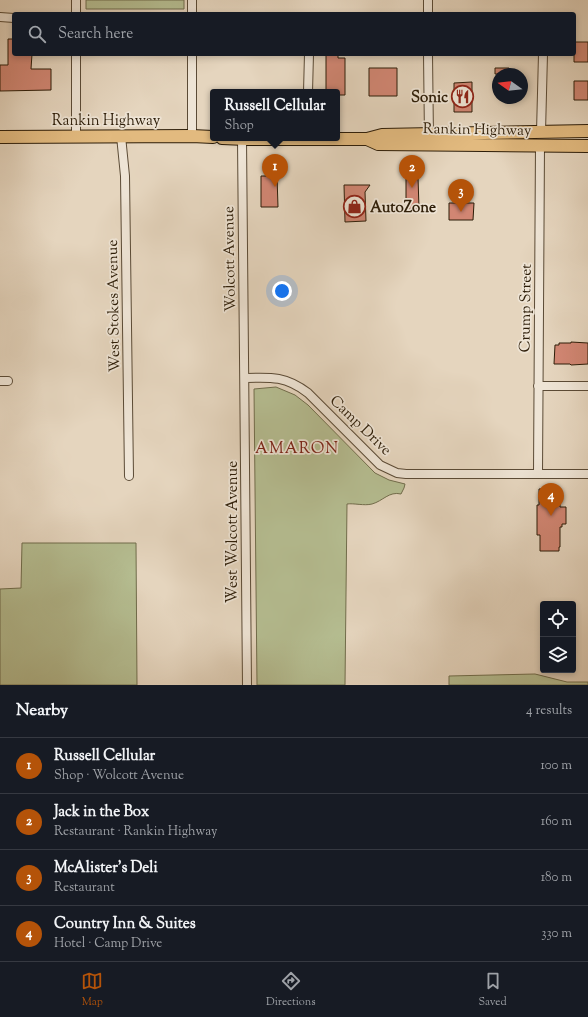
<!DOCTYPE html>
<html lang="en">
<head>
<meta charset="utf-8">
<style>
  :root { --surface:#171b24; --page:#242831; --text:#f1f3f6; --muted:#9ea1a6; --line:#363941; --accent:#b45309 }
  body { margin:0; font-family:"Sorts Mill Goudy",serif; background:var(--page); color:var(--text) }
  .controls { position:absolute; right:12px; bottom:12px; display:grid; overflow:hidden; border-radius:4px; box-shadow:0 2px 6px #0003 }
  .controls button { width:36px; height:36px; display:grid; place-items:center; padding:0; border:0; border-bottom:1px solid var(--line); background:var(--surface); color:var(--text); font:20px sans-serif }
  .compass { position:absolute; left:492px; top:68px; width:36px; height:36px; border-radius:50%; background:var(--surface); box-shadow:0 2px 6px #0003; rotate:285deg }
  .you { position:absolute; left:282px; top:291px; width:14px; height:14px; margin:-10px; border:3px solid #fff; border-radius:50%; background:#1a73e8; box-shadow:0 0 0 6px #1a73e833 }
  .badge { display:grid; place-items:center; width:26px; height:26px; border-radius:50%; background:var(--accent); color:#fff; font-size:13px; font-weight:700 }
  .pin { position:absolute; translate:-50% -33px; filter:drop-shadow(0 1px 2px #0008) }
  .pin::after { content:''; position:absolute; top:21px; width:14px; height:12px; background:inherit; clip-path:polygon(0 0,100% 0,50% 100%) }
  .popup { position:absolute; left:210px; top:89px; width:130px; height:52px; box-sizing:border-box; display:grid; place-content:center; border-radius:4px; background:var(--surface); filter:drop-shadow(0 1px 3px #0005); font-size:13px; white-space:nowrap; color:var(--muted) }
  .popup b { font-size:15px; color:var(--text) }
  .popup::after { content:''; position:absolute; left:50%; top:100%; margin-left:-8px; border:8px solid transparent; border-top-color:var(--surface) }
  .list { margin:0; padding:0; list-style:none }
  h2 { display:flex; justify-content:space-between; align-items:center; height:52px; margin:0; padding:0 16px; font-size:17px }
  h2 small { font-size:13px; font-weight:400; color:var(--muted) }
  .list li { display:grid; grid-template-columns:26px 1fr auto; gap:12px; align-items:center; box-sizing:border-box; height:56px; padding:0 16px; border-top:1px solid var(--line) }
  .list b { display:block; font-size:15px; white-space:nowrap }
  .list p { margin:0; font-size:13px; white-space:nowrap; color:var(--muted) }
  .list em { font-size:13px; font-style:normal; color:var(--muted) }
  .icon { flex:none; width:22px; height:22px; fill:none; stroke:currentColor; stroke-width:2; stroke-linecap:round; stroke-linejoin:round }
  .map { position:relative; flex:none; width:588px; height:685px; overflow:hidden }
  .search { position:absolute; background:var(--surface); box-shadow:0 2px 6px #0003; left:12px; right:12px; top:12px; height:44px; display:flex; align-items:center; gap:10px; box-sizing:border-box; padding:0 14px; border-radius:4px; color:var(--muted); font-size:15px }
  .sheet { height:276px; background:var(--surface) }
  nav { display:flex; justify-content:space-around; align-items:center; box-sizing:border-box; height:56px; border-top:1px solid var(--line); background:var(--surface); font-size:11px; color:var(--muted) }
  nav a { display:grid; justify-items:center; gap:2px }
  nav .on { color:var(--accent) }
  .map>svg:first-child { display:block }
</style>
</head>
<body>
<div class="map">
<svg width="588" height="685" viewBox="0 0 588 685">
  <rect width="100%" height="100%" fill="#e5d5be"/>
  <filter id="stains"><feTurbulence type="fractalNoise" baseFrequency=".005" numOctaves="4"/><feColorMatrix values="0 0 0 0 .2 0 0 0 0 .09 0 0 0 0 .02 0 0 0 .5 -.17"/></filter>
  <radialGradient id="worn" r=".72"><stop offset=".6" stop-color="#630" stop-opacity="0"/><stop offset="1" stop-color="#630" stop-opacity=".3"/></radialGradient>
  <path fill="#b5bd91" stroke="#716d4c" d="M 86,0 L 184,0 L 184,9 L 86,9 Z
    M 276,387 L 295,395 L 308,405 L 375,473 L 389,480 L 405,484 L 404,488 L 401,494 C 389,491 383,501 372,504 C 364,506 354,503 347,504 L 345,685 L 257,685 L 254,389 Z
    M 22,543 L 136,543 L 137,685 L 0,685 L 0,589 L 21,588 Z
    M 535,674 L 567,682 L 588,682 L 588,685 L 449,685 L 449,676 Z"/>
  <path fill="#d18673" stroke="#2d1d08" d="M 8,39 L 14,39 L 14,54 L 32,54 L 31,69 L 51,69 L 51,90 L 0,91 L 0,65 L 8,65 Z
    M 574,42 L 588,42 L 588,62 L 574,62 Z
    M 326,54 L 338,54 L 338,58 L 345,58 L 345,95 L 337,95 L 337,92 L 326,92 Z
    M 369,68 L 397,68 L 397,96 L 369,96 Z
    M 495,68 L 509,68 L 509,74 L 495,74 Z
    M 574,81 L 588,81 L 588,100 L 574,100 Z
    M 472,82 L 472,112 L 454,112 L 454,83 Z
    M 261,176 L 277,176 L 278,207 L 261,207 Z
    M 406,177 L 418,177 L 419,209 L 408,209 L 408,199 L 406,199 Z
    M 344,185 L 370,185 L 365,192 L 366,221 L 345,222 Z
    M 449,203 L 474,203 L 473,220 L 449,220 Z
    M 571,342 L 588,343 L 588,364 L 571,365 L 570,364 L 554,364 L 555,345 L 559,345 L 559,343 L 571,343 Z
    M 558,488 L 558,492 L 560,492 L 560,507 L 566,507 L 566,524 L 562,524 L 562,527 L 560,527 L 560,547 L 559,547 L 559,551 L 540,551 L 540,535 L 537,535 L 537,505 L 539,505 L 539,489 Z"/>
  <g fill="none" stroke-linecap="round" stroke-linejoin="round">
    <defs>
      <path id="minor" d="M 428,0 L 428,14
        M 76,14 L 76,0
        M 192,14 L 192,0
        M 0,17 L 14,18
        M 76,54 L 76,136
        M 428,54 L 429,139
        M 308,92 L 309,54
        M 541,132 L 543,54
        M 121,136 L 125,176 L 129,476
        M 192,136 L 192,54
        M 242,139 L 247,685
        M 245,378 C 271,377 286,376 308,393 L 380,465 L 397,473 L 406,474 L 588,474
        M 0,381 L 8,381
        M 538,386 L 588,386
        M 538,474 L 540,145"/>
      <path id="highway" d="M 0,137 L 192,136 L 213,137
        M 222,138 L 246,139 L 367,139 L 382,135 L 588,131
        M 367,139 L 378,144 L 588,146"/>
    </defs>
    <use href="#minor" stroke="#5b4b36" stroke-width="10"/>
    <use href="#highway" stroke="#2d1d08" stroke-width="14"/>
    <use href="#minor" stroke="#eee4d5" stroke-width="8"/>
    <use href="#highway" stroke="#e2ba7f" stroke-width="12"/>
  </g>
  <defs>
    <symbol id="restaurant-ring" viewBox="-11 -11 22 22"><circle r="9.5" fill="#eee4d5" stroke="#8f2418" stroke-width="1.5"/><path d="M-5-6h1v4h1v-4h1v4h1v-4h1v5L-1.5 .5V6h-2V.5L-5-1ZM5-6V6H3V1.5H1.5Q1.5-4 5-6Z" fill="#8f2418"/></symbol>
    <symbol id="shop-ring" viewBox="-11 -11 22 22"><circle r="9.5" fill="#eee4d5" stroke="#8f2418" stroke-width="1.5"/><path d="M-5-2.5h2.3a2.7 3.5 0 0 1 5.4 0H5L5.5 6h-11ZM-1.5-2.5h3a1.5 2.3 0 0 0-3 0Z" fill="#8f2418"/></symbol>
  </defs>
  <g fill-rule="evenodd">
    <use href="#restaurant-ring" x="450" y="84" width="25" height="25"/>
    <use href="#shop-ring" x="342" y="194" width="25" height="25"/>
  </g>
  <g text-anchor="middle" stroke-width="3.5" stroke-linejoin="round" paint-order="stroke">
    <g font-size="15" font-weight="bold" fill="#2d1d08" stroke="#eee4d5" text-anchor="end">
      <text x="448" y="102">Sonic</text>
      <text x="370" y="212" text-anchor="start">AutoZone</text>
    </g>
    <g font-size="15" fill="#2d1d08" stroke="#eee4d5">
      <text x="106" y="125">Rankin Highway</text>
      <text transform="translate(477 129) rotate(1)" y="5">Rankin Highway</text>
      <text transform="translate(229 259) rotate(-91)" y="5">Wolcott Avenue</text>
      <text transform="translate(113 306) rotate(-91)" y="5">West Stokes Avenue</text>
      <text transform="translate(525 308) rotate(-89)" y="5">Crump Street</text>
      <text transform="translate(361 425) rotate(44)" y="5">Camp Drive</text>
      <text transform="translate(232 532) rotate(-90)" y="5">West Wolcott Avenue</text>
    </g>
    <g font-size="16" letter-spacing="1" fill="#7a1f14" stroke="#eee4d5">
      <text x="297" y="453">AMARON</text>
    </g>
  </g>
  <rect width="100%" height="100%" filter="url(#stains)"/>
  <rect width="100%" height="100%" fill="url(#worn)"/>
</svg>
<div class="controls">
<button><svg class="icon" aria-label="locate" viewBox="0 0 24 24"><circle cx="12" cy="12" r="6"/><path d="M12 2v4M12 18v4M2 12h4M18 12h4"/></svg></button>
<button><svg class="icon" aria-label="layers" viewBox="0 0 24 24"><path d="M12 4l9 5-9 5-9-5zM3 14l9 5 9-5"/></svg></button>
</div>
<svg class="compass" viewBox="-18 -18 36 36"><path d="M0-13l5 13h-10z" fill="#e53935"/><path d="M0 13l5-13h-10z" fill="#9ea1a6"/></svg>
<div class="you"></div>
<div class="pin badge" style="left:275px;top:187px">1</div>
<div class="popup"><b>Russell Cellular</b>Shop</div>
<div class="pin badge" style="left:412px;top:188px">2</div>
<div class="pin badge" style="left:461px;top:212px">3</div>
<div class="pin badge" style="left:551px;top:516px">4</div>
<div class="search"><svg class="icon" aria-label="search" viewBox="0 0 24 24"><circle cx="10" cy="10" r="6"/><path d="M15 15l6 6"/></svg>Search here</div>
</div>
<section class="sheet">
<h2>Nearby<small>4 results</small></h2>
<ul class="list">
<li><span class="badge">1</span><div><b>Russell Cellular</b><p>Shop · Wolcott Avenue</p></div><em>100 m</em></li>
<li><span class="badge">2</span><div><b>Jack in the Box</b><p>Restaurant · Rankin Highway</p></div><em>160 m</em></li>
<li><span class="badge">3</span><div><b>McAlister's Deli</b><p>Restaurant</p></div><em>180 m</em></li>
<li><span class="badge">4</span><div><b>Country Inn &amp; Suites</b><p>Hotel · Camp Drive</p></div><em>330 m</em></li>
</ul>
</section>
<nav>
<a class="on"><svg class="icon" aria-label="map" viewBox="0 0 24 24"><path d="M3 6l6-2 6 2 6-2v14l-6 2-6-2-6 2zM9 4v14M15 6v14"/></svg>Map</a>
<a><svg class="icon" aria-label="directions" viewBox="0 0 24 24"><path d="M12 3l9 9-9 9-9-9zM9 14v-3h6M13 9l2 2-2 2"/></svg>Directions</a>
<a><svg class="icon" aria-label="saved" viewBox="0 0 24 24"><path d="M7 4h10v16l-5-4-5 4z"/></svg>Saved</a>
</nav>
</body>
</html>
